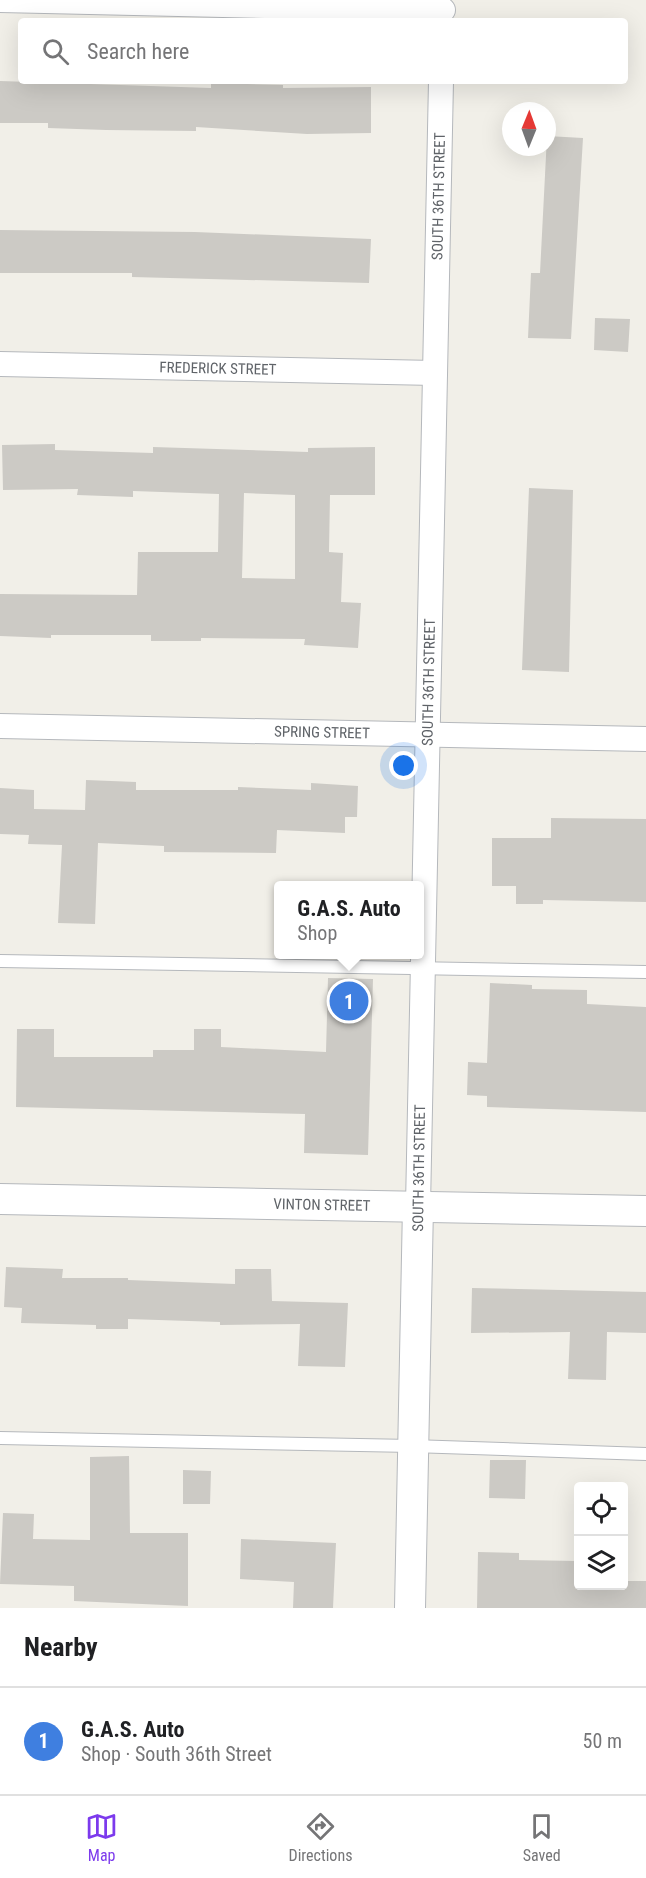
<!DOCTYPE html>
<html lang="en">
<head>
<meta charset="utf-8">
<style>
  :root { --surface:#fff; --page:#f2f2f2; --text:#202124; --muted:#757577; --line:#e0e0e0; --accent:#7c3aed }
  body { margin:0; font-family:"Roboto Condensed",sans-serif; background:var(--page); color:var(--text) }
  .controls { position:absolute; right:18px; bottom:18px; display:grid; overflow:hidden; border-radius:6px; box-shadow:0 6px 24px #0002 }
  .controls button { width:54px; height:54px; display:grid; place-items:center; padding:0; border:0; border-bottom:2px solid var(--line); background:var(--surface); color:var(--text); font:30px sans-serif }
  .compass { position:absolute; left:502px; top:102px; width:54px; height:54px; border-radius:50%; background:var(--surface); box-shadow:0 6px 24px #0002; rotate:1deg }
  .you { position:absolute; left:404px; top:766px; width:21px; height:21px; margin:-15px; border:4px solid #fff; border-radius:50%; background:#1a73e8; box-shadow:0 0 0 9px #1a73e833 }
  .badge { display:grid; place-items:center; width:39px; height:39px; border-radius:50%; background:var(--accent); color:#fff; font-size:20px; font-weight:700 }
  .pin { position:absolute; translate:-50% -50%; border:3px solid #fff; box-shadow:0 2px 6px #0006 }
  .popup { position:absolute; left:274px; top:881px; width:150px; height:78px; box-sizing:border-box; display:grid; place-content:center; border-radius:6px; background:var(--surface); filter:drop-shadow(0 2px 4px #0005); font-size:20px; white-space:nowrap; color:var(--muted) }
  .popup b { font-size:22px; color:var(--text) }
  .popup::after { content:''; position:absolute; left:50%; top:100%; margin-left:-12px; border:12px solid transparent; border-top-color:var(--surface) }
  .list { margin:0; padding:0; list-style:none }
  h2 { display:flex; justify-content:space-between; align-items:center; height:78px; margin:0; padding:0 24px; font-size:26px }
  h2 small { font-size:20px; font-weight:400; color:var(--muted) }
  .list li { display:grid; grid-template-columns:39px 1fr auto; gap:18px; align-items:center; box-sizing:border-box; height:108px; padding:0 24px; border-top:2px solid var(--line) }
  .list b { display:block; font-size:22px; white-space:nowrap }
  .list p { margin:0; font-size:20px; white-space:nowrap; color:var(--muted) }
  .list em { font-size:20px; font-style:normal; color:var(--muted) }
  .icon { flex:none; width:33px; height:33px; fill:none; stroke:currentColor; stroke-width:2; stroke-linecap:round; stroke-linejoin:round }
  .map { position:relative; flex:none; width:646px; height:1608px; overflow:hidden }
  .search { position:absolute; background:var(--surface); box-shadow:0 6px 24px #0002; left:18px; right:18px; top:18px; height:66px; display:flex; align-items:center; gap:15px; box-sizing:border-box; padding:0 21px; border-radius:6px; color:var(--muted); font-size:22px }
  .sheet { height:186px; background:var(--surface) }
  nav { display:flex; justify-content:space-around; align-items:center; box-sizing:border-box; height:84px; border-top:2px solid var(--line); background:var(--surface); font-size:16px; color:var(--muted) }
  nav a { display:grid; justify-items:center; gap:3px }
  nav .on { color:var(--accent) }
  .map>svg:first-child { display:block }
</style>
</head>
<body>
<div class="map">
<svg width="646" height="1608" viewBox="0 0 646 1608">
  <rect width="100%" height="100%" fill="#f1efe8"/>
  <path fill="#cccac5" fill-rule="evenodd" d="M 0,81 L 211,88 L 211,83 L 283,85 L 283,88 L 371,87 L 371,133 L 307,134 L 196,127 L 196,131 L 106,130 L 48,128 L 48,123 L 0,123 Z
    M 547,136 L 583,138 L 571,339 L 528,338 L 531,273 L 540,273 Z
    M 0,230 L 195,232 L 371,239 L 369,283 L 132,277 L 132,273 L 0,273 Z
    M 595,318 L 630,319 L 628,352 L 594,350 Z
    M 55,444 L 55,450 L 153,453 L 153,447 L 308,452 L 308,448 L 375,447 L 375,495 L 330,495 L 329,552 L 343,553 L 341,602 L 361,603 L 358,648 L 304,645 L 305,639 L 201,638 L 201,641 L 151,641 L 151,635 L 51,635 L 51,638 L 0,636 L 0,594 L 137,595 L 138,552 L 218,552 L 219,494 L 133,491 L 133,497 L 77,495 L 78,489 L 3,490 L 2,445 ZM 244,493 L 295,495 L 295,579 L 242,578 Z
    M 529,488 L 573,490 L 569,672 L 522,670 Z
    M 86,780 L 136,782 L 136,790 L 238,790 L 238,787 L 311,790 L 311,783 L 358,786 L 357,817 L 345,817 L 345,833 L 277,830 L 276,853 L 164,852 L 164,846 L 98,843 L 95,924 L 58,923 L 62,845 L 28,844 L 29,835 L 0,834 L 0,788 L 34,790 L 34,809 L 85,810 Z
    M 551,818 L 646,819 L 646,902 L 543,900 L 543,904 L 516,904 L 516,886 L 492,886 L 492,838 L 551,838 Z
    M 328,978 L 373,979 L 368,1155 L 304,1153 L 305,1114 L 16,1107 L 17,1029 L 54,1029 L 54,1057 L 153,1057 L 153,1050 L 194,1050 L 194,1029 L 221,1029 L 221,1047 L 326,1052 Z
    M 490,983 L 532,985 L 532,989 L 587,990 L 587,1004 L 646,1007 L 646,1112 L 487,1107 L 487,1096 L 467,1095 L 468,1062 L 487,1063 Z
    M 6,1267 L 63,1269 L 62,1278 L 128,1278 L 128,1280 L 235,1284 L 235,1269 L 271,1269 L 272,1301 L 348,1303 L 345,1367 L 298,1366 L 300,1324 L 220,1325 L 220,1322 L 128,1319 L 128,1329 L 96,1329 L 96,1325 L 21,1323 L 22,1308 L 4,1307 Z
    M 472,1288 L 646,1292 L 646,1333 L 607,1332 L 606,1380 L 568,1379 L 570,1332 L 471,1333 Z
    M 129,1456 L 130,1533 L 188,1533 L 188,1606 L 74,1601 L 74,1586 L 0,1584 L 3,1513 L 34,1514 L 33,1539 L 90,1540 L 90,1457 Z
    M 490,1460 L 526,1460 L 525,1499 L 489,1498 Z
    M 183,1470 L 211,1471 L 210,1504 L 183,1504 Z
    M 241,1539 L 336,1543 L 333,1608 L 293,1608 L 294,1582 L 240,1579 Z
    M 478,1552 L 519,1553 L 519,1560 L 577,1561 L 579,1586 L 624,1586 L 624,1581 L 646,1581 L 646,1608 L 477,1608 Z"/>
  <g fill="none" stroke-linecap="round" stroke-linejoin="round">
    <defs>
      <path id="service" d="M 0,961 L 646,972
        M 0,1438 L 412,1446 L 646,1454"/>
      <g id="minor">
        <path d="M 0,0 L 443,10"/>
        <path id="s1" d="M 0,364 L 435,373"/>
        <path id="s2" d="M 0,726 L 646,739"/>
        <path id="s3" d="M 418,1206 L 441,81"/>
      </g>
      <g id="tertiary">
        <path id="s4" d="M 0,1199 L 646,1211"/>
        <path d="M 410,1608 L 418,1206"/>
      </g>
    </defs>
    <use href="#service" stroke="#b5b8bc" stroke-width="14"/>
    <use href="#minor" stroke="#b5b8bc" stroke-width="26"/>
    <use href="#tertiary" stroke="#b5b8bc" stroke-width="32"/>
    <use href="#service" stroke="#fff" stroke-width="12"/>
    <use href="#minor" stroke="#fff" stroke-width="24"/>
    <use href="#tertiary" stroke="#fff" stroke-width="30"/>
  </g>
  <g text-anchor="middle" stroke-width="6" stroke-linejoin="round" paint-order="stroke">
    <g font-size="15" fill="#5f6368" stroke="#fff">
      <text dy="5" stroke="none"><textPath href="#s3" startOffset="1010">SOUTH 36TH STREET</textPath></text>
      <text dy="5" stroke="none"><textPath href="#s1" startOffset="218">FREDERICK STREET</textPath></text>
      <text dy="5" stroke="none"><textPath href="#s3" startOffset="524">SOUTH 36TH STREET</textPath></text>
      <text dy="5" stroke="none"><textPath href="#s2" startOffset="322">SPRING STREET</textPath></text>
      <text transform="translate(419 1168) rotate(-89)" y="5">SOUTH 36TH STREET</text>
      <text dy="5" stroke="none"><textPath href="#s4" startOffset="322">VINTON STREET</textPath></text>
    </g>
  </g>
</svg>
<div class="controls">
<button><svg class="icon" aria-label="locate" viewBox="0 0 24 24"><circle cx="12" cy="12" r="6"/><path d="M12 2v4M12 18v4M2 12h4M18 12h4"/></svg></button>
<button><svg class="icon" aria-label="layers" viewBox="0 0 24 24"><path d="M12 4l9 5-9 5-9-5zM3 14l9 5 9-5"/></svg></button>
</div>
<svg class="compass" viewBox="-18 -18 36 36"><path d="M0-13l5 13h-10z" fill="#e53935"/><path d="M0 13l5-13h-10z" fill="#757577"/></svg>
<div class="you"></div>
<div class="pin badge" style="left:349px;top:1001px;background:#3f7fe0">1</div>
<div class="popup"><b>G.A.S. Auto</b>Shop</div>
<div class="search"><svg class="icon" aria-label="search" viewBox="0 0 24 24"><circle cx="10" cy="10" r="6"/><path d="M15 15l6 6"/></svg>Search here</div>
</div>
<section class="sheet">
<h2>Nearby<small></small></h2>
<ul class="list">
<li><span class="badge" style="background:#3f7fe0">1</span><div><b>G.A.S. Auto</b><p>Shop · South 36th Street</p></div><em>50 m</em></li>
</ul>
</section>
<nav>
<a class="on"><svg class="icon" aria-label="map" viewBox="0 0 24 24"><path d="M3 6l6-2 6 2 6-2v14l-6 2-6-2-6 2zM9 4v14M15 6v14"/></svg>Map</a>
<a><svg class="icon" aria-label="directions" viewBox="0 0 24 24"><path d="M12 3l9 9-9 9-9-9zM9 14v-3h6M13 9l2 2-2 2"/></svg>Directions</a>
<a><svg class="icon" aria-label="saved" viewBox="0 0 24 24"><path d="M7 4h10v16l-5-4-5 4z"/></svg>Saved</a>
</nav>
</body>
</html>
